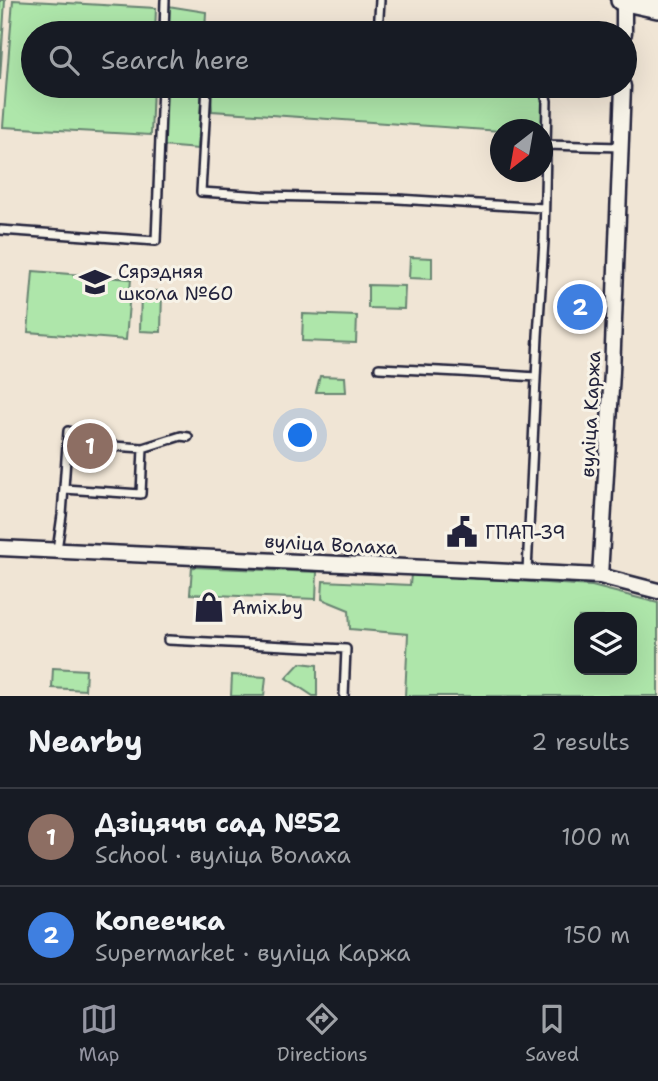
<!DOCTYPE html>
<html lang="en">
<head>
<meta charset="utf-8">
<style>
  :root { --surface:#171b24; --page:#20242c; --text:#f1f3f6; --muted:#9ea1a6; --line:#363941; --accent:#9495a2 }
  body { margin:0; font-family:"Shantell Sans",sans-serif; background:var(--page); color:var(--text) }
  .controls { position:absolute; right:21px; bottom:21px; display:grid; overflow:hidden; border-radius:14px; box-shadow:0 7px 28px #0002 }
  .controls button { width:63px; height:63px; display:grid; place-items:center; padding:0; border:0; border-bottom:2px solid var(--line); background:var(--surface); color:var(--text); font:35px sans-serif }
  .compass { position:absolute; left:490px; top:119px; width:63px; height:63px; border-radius:50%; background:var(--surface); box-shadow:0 7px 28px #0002; rotate:211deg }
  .you { position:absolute; left:301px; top:436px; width:24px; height:24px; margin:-18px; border:5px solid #fff; border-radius:50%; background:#1a73e8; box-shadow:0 0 0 10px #1a73e833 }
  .badge { display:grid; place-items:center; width:46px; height:46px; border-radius:50%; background:var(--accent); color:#fff; font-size:23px; font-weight:700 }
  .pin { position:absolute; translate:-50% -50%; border:4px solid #fff; box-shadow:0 2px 7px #0006 }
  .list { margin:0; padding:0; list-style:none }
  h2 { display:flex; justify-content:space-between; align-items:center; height:91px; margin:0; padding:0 28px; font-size:30px }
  h2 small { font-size:23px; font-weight:400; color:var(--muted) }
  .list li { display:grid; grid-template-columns:46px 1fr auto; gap:21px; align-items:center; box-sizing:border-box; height:98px; padding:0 28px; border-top:2px solid var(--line) }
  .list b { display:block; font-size:26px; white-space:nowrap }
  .list p { margin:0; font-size:23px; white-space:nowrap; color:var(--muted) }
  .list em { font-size:23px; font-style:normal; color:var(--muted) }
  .icon { flex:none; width:38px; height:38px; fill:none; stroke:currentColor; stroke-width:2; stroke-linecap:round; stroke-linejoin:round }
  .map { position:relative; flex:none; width:658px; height:696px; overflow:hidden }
  .search { position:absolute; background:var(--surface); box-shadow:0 7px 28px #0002; left:21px; right:21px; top:21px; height:77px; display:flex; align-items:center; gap:18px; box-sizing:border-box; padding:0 24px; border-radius:38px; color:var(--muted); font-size:26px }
  .sheet { height:287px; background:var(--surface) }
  nav { display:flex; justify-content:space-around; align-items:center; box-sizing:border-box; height:98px; border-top:2px solid var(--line); background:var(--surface); font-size:19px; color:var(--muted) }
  nav a { display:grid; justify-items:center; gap:4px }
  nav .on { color:var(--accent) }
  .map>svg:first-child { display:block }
</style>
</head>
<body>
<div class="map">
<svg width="658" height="696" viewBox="0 0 658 696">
  <rect width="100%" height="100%" fill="#f0e5d5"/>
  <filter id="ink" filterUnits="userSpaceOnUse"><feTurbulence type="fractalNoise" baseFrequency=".0143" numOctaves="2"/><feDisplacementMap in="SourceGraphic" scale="14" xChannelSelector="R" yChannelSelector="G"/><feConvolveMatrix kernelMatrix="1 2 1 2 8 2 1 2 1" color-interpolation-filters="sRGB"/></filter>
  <g filter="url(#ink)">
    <path fill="#aee6aa" stroke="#688472" stroke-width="2" fill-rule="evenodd" d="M 0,0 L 5,0 L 0,80 Z
      M 13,0 L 156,8 L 155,33 L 33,33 L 33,86 L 153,86 L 151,135 L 3,127 Z
      M 168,6 L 206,12 L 205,33 L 167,33 Z
      M 165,86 L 202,86 L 198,149 L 162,146 Z
      M 216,86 L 536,86 L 539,88 L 542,94 L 542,129 L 500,130 L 500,131 L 212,111 L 211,93 L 216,93 Z
      M 410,257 L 432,258 L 432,279 L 409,278 Z
      M 33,271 L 131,279 L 126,340 L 28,332 Z
      M 368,285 L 405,286 L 404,309 L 368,308 Z
      M 141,291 L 162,291 L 161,332 L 140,331 Z
      M 303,314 L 357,316 L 356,343 L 302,341 Z
      M 320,376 L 345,377 L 346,392 L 316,392 Z
      M 192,567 L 317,572 L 316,599 L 190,594 Z
      M 411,574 L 592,586 L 658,603 L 658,696 L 405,696 L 408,634 L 350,629 L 349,610 L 322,599 L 323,581 L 410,585 ZM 579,617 L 632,617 L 632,670 L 579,670 Z
      M 300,663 L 317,665 L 317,696 L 313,696 L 286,678 Z
      M 53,668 L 86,670 L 85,690 L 52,688 Z
      M 232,675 L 266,677 L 264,696 L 231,696 Z"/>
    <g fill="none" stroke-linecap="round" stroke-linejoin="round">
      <defs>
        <path id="service" d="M 164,33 L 165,0
          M 378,33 L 380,0
          M 207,86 L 201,192 L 263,196 L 398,199 L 544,208
          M 546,145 L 620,147
          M 0,230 L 156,241 L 162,86
          M 379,368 L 460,372 L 536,377
          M 143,448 L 181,436 L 188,437
          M 64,489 L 141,494 L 143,448 L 67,443
          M 57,550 L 62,515 L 68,431
          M 527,572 L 538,336 L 544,241 L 547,101 L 545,94 L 541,86
          M 168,640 L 346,649 L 344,696"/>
        <path id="minor" d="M 624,0 L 624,33
          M 0,548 L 600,576 L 658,591
          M 600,576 L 612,372 L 623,86"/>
        <path id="secondary" d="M 621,0 L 658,8"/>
      </defs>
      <use href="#service" stroke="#22223b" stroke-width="12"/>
      <use href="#minor" stroke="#22223b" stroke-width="19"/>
      <use href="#secondary" stroke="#22223b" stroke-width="24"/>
      <use href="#service" stroke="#f7f3e8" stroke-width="7"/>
      <use href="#minor" stroke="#f7f3e8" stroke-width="14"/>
      <use href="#secondary" stroke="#f7f3e8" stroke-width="19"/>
    </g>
  </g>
  <defs>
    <symbol id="school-bare" viewBox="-9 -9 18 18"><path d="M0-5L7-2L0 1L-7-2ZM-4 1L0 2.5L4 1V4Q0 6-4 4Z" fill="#22223b" stroke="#f7f3e8" stroke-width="2.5" paint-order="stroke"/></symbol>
    <symbol id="civic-bare" viewBox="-9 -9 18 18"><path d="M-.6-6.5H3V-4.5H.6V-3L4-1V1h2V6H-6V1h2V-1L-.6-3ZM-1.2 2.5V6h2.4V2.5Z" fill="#22223b" stroke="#f7f3e8" stroke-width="2.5" paint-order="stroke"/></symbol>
    <symbol id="shop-bare" viewBox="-9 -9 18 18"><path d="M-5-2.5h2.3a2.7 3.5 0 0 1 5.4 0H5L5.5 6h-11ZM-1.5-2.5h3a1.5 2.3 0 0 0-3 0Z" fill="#22223b" stroke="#f7f3e8" stroke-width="2.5" paint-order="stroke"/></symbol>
  </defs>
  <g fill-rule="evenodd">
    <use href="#school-bare" x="73" y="260" width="44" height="44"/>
    <use href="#civic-bare" x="440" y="510" width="44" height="44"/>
    <use href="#shop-bare" x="187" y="585" width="44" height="44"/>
  </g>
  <g text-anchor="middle" stroke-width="6" stroke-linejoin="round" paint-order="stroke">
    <g font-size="19" fill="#22223b" stroke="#f7f3e8" text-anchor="start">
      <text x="118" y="278">Сярэдняя<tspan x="118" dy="22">школа №60</tspan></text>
      <text x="485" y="539">ГПАП-39</text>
      <text x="232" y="614">Amix.by</text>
    </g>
    <g font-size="19" fill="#22223b" stroke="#f7f3e8">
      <text transform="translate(590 414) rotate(-87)" y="7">вуліца Каржа</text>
      <text transform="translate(331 544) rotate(3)" y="7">вуліца Волаха</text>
    </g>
  </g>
</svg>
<div class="controls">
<button><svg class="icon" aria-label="layers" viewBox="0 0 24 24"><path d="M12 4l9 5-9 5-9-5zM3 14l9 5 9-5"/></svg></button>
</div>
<svg class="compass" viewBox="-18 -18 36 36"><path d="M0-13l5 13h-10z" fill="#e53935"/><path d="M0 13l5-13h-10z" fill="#9ea1a6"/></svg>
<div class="you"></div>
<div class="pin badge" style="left:90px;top:446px;background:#8d6e63">1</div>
<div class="pin badge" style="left:580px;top:307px;background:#3f7fe0">2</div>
<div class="search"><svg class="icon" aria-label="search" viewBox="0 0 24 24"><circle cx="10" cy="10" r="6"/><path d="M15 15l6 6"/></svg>Search here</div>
</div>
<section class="sheet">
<h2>Nearby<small>2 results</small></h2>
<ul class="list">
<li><span class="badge" style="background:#8d6e63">1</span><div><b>Дзіцячы сад №52</b><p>School · вуліца Волаха</p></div><em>100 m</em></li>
<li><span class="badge" style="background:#3f7fe0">2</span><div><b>Копеечка</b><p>Supermarket · вуліца Каржа</p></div><em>150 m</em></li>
</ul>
</section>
<nav>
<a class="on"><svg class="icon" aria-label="map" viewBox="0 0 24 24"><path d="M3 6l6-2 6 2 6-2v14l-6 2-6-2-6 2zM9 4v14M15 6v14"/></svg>Map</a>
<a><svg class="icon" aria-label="directions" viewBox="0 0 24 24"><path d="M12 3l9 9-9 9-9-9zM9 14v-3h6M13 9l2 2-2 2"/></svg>Directions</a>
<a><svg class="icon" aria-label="saved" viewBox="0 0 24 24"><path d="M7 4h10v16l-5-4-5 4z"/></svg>Saved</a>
</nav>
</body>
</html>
